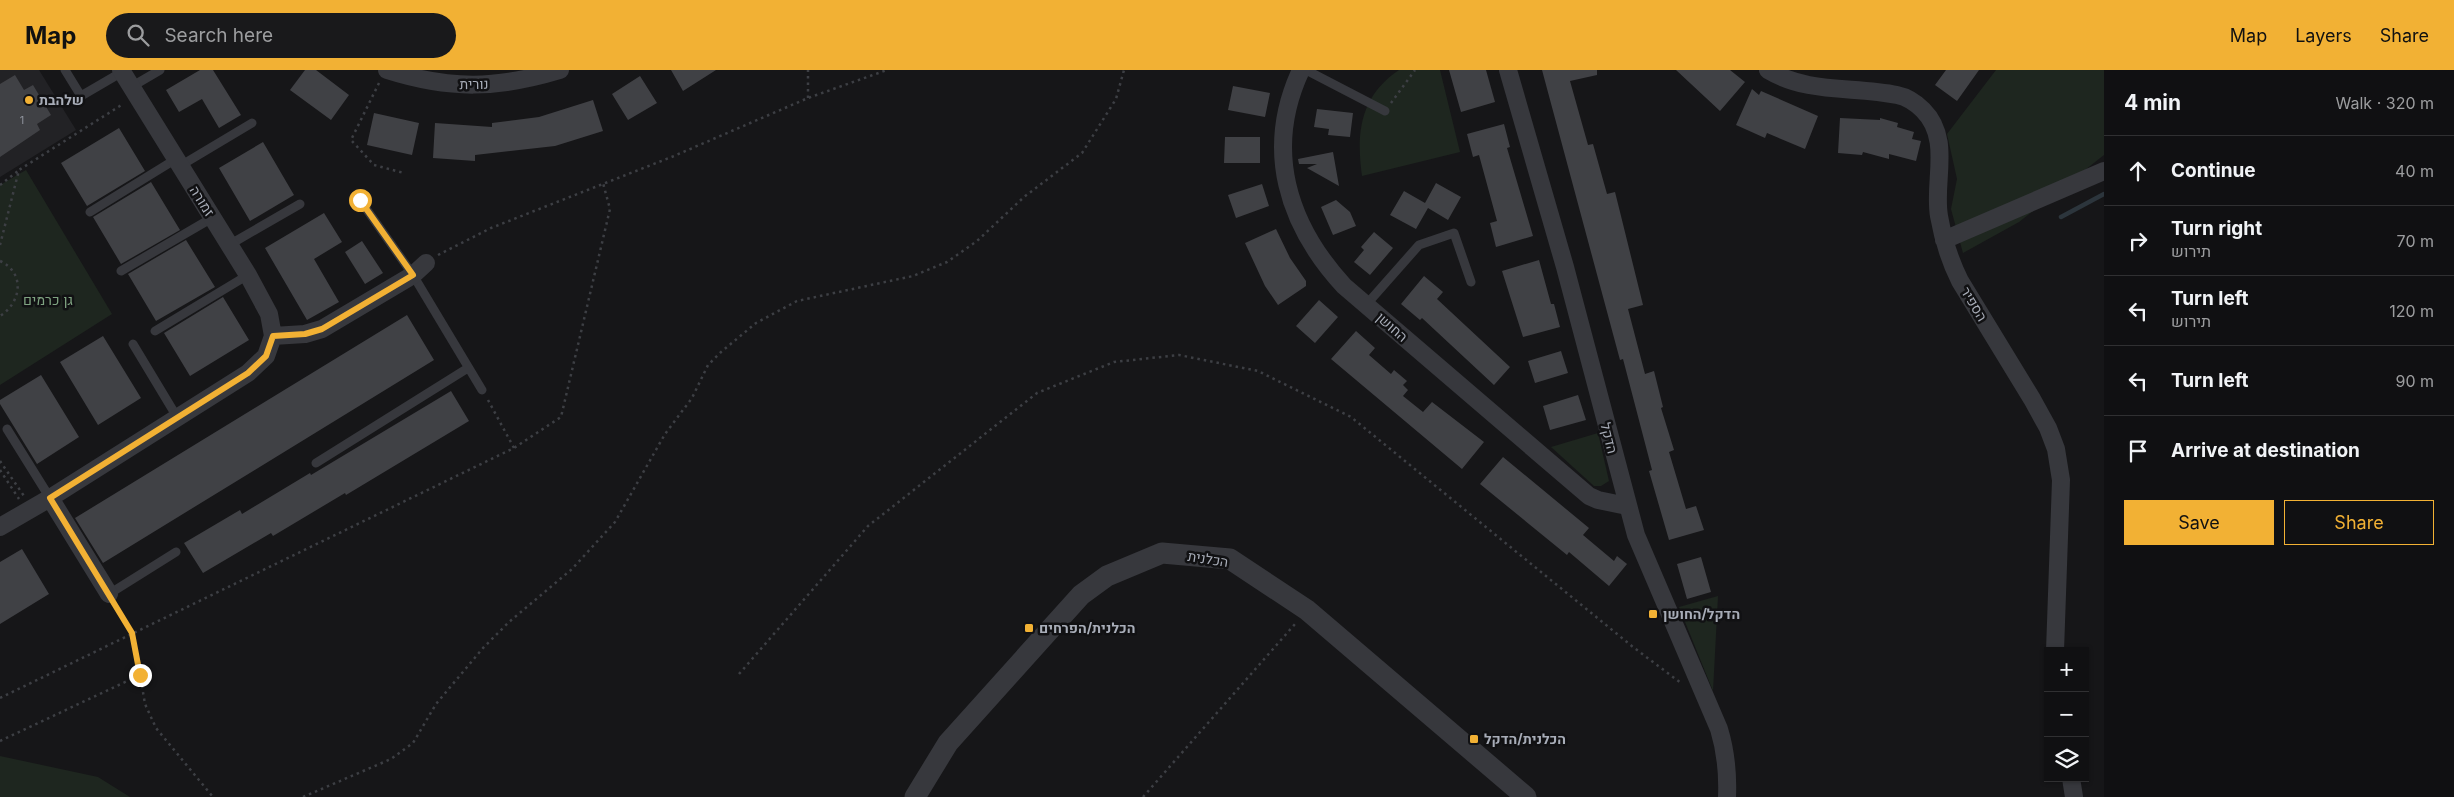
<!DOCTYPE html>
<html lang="en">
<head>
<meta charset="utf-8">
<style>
  :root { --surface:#101012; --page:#19191b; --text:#f1f3f6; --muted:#9c9d9f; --line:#303032; --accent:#f2b134 }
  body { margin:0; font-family:Inter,Heebo,sans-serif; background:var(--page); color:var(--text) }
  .controls { position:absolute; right:15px; bottom:15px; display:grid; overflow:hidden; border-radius:0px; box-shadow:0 1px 4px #0004 }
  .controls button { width:45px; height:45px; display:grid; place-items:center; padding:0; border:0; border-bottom:1px solid var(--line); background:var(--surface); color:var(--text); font:25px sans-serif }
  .stop { position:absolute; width:15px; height:15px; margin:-11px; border:4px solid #f2b134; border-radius:50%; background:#fff }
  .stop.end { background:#f2b134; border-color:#fff; box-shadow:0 1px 5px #0008 }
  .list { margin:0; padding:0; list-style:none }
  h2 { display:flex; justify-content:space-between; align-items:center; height:65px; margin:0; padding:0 20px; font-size:21px }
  h2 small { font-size:16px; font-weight:400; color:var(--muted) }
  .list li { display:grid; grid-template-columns:32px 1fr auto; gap:15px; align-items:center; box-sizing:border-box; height:70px; padding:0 20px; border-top:1px solid var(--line) }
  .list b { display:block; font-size:19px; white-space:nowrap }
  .list p { margin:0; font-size:16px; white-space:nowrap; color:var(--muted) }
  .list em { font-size:16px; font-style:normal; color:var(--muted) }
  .actions { display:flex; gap:10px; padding:15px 20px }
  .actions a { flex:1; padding:11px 0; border:1px solid var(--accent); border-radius:0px; text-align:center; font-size:18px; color:var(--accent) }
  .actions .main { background:var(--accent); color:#111 }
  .icon { flex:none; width:28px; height:28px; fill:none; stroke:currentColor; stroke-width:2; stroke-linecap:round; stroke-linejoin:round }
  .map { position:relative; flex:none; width:2104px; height:727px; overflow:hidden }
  header { display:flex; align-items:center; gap:30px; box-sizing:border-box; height:70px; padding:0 25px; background:var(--accent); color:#111 }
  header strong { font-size:24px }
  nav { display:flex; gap:28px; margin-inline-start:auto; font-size:18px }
  .search { width:350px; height:45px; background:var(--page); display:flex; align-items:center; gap:12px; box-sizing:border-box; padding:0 18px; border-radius:28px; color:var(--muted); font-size:19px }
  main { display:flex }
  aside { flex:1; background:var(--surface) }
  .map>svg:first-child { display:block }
</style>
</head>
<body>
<header>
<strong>Map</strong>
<div class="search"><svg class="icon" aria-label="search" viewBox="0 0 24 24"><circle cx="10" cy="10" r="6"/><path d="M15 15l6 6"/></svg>Search here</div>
<nav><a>Map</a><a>Layers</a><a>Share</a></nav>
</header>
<main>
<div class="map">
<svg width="2104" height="727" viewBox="0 0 2104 727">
  <rect width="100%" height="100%" fill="#161618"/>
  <path fill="#222225" d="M 0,0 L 39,0 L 76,60 L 0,107 Z"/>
  <path fill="#1e261f" d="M 1399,0 L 1440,0 L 1460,82 L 1362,106 C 1356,63 1360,26 1399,0 Z
    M 1996,0 L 2104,0 L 2104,85 L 2019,152 L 1963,183 L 1951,139 L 1957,109 L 1947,64 Z
    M 26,100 L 112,244 L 0,315 L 0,115 Z
    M 1598,363 L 1609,411 L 1601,416 L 1594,416 L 1551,377 Z
    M 1718,526 L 1713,621 L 1679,537 Z
    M 0,686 L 98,707 L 130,727 L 0,727 Z"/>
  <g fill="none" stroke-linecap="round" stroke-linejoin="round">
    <path stroke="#2c353c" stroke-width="4.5" d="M 2061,147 L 2104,124"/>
  </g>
  <path fill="#404145" d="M 200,0 L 213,0 L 241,45 L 219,58 L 202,29 L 179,42 L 166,20 Z
    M 305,0 L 316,0 L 349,25 L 331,50 L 290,20 Z
    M 671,0 L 716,0 L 683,21 Z
    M 1449,0 L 1486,0 L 1495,32 L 1461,42 Z
    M 1542,0 L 1597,0 L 1597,5 L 1570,11 L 1588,75 L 1593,74 L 1607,124 L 1615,122 L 1621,146 L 1643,235 L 1628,239 L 1645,304 L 1654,301 L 1663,337 L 1661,338 L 1674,380 L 1669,382 L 1686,439 L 1696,436 L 1704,460 L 1669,470 L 1649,401 L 1652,400 L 1623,289 L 1620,290 Z
    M 1676,0 L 1730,0 L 1745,12 L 1720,41 Z
    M 1946,0 L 1979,0 L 1957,31 L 1935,15 Z
    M 15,5 L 24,20 L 33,15 L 51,45 L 37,54 L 40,60 L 0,87 L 0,14 Z
    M 640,6 L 657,33 L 628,50 L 612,24 Z
    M 1233,16 L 1270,23 L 1265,47 L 1228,40 Z
    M 1752,19 L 1759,25 L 1761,21 L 1818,46 L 1805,79 L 1767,63 L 1765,68 L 1736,55 Z
    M 593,30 L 603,61 L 555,76 L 475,85 L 475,91 L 433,88 L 435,53 L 492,57 L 492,53 L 539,47 Z
    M 1317,39 L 1353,43 L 1350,67 L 1328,65 L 1329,59 L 1314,57 Z
    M 374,43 L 419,53 L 412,85 L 367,75 Z
    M 1840,48 L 1880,50 L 1880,48 L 1898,53 L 1897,57 L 1914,62 L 1912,69 L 1921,71 L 1916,91 L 1889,84 L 1889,89 L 1863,82 L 1862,85 L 1838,83 Z
    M 1504,54 L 1510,77 L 1507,78 L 1533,166 L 1496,177 L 1490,153 L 1497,151 L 1479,85 L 1473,87 L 1467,64 Z
    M 119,58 L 145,101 L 87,136 L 61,93 Z
    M 1225,67 L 1260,67 L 1260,93 L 1224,93 Z
    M 263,72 L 294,125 L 250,151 L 219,98 Z
    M 1333,82 L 1339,116 L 1307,98 L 1317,94 L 1299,94 L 1298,89 Z
    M 151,112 L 180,160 L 121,194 L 93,147 Z
    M 1436,113 L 1461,127 L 1448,150 L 1428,138 L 1416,159 L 1390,145 L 1404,121 L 1425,133 Z
    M 1262,114 L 1269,136 L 1236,148 L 1228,125 Z
    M 1336,130 L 1350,142 L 1356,156 L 1333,165 L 1321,137 Z
    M 324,143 L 342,172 L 314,189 L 339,232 L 307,250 L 265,178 Z
    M 1276,159 L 1290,188 L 1306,211 L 1306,216 L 1278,235 L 1265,216 L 1245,173 Z
    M 1374,162 L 1393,178 L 1370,205 L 1354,192 L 1364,180 L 1361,177 Z
    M 186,170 L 215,217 L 156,251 L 128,204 Z
    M 362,171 L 383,203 L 365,214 L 345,182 Z
    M 1539,190 L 1551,234 L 1554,234 L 1560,257 L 1523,267 L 1502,201 Z
    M 1424,206 L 1443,222 L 1437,229 L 1510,297 L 1494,315 L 1422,248 L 1420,250 L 1401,234 Z
    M 223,227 L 249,270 L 190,306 L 164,263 Z
    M 1319,230 L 1338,247 L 1315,273 L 1296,256 Z
    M 407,245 L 434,290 L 103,493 L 75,448 Z
    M 1356,261 L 1375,278 L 1369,285 L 1391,304 L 1394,300 L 1407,311 L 1403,315 L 1408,320 L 1403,326 L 1423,342 L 1432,332 L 1484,372 L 1462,399 L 1331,289 Z
    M 103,266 L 141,328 L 98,355 L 60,292 Z
    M 1561,281 L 1568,303 L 1535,313 L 1528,291 Z
    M 41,305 L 79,367 L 37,394 L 0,334 L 0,330 Z
    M 451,321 L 469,351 L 346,425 L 345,423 L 273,466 L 271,463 L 203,503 L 184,473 L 240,440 L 242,444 L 310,403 L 311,405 Z
    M 1578,325 L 1586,350 L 1550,360 L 1543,336 Z
    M 1503,387 L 1589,458 L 1583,465 L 1614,491 L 1617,486 L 1627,494 L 1609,516 L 1569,482 L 1567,485 L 1480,414 Z
    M 22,479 L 49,524 L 0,554 L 0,492 Z
    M 1701,487 L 1711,522 L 1687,529 L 1677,494 Z"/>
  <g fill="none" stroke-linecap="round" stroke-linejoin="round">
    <path stroke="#3d3f44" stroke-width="2.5" stroke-dasharray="2.5 4" stroke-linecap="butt" d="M 379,13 L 351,70 L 374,95 L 404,103
      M 808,28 L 808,0
      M 1391,33 L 1415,0
      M 0,115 L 18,101
      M 0,175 L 19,100 L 123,34
      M 438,185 L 491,158 L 674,86 L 808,28 L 887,0
      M 0,191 C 26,203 21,233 0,246
      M 488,330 L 514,378
      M 0,391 L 24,426
      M 0,400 L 19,429
      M 116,537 L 133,563 L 145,634 L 156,658 L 213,727
      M 739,604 L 868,456 L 1037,323 L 1114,292 L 1179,285 L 1258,301 L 1351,347 L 1633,577 L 1681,613
      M 0,628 L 514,378 L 561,347 L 610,139 L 603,113
      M 0,671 L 140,605
      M 303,727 L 391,689 L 413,673 L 436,634 L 483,578 L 509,552 L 572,499 L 615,452 L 665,364 L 692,328 L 708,295 L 721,282 L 756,253 L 797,231 L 913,206 L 947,192 L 977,171 L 1024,127 L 1082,83 L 1116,29 L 1124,0
      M 1143,727 L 1295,554"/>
    <path stroke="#37383d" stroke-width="9" d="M 65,0 L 81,26 L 122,2
      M 1306,0 L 1385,41
      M 131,17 L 160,0
      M 180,96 L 252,53
      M 360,130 L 413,205 L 482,320
      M 90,142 L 176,89
      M 229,175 L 300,134
      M 121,201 L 212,148
      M 1366,235 L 1419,175 L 1454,163 L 1471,212
      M 155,261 L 248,205
      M 133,274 L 177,347
      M 7,359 L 50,428
      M 316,393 L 468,298
      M 109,524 L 176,482"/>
    <path stroke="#37383d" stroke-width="18" d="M 121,0 L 248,205 L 269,244 L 273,266
      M 387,0 C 450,20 497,19 560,0
      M 1301,0 C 1264,79 1287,154 1344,216 L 1589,426 L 1598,430 L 1627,436
      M 1508,0 L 1565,197 L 1636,465 L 1719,659 C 1726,682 1728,703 1727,727
      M 1768,0 C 1808,24 1853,16 1897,25 C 1907,27 1916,33 1923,40 C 1952,69 1933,111 1939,146 C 1943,169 1950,191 1960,211 L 2032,329 L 2048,358 L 2056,379 L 2061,410 L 2055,581
      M 1944,170 L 2104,101
      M 50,428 L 109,524
      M 0,457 L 50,428 L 248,303 L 266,286 L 273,266 L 305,264 L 322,259 L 413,205 L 426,193
      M 2071,708 L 2074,727"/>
    <path stroke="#37383d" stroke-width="21" d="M 915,727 L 948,673 L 1081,525 L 1107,506 L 1162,483 L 1230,489 L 1307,540 L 1526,727"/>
  </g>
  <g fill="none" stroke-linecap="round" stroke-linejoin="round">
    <path stroke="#f2b134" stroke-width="6" d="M 140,605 L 132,563 L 50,428 L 248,303 L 266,286 L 273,266 L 305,264 L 322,259 L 413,205 L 360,130"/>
  </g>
  <g fill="#f2b134" stroke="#111113" stroke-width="2">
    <circle cx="29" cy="30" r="5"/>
    <rect x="1648" y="539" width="10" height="10" rx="2.5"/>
    <rect x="1024" y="553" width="10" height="10" rx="2.5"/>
    <rect x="1469" y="664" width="10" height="10" rx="2.5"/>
  </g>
  <g text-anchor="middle" stroke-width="5" stroke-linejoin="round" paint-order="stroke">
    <g font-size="11" fill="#8e929b">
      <text x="22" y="54">1</text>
    </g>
    <g font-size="14" fill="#a8adb8" stroke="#111113">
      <text transform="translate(474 14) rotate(-1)" y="5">נורית</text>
      <text transform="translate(202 131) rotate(58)" y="5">זמורה</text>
      <text transform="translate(1974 234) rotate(59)" y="5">הספיר</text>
      <text transform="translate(1392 257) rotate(41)" y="5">החושן</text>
      <text transform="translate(1609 368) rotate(76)" y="5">הדקל</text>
      <text transform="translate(1208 489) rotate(9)" y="5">הכלנית</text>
    </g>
    <g font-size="14" font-weight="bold" fill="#a8adb8" stroke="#111113" text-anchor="start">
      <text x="39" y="35">שלהבת</text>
      <text x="1663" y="549">הדקל/החושן</text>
      <text x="1039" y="563">הכלנית/הפרחים</text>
      <text x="1484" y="674">הכלנית/הדקל</text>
    </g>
    <g font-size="14" fill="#7fa381" stroke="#111113">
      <text x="48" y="235">גן כרמים</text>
    </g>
  </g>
</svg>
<div class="controls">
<button>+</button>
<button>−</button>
<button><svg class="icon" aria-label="layers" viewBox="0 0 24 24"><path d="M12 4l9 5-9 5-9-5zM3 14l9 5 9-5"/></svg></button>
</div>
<div class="stop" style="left:360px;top:130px"></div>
<div class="stop end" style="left:140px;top:605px"></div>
</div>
<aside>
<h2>4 min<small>Walk · 320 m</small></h2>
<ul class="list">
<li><svg class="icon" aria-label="ahead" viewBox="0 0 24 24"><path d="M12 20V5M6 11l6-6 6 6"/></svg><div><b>Continue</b></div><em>40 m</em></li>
<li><svg class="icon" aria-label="right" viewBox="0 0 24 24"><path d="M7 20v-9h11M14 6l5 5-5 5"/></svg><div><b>Turn right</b><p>תירוש</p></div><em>70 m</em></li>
<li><svg class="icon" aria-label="left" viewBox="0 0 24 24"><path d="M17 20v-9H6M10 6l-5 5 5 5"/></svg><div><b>Turn left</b><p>תירוש</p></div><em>120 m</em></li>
<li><svg class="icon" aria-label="left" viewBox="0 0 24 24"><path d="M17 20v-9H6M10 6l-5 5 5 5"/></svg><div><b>Turn left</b></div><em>90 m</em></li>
<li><svg class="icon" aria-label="arrive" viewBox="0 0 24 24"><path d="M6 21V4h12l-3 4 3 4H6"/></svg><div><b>Arrive at destination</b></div></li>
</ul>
<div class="actions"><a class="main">Save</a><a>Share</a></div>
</aside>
</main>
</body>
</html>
